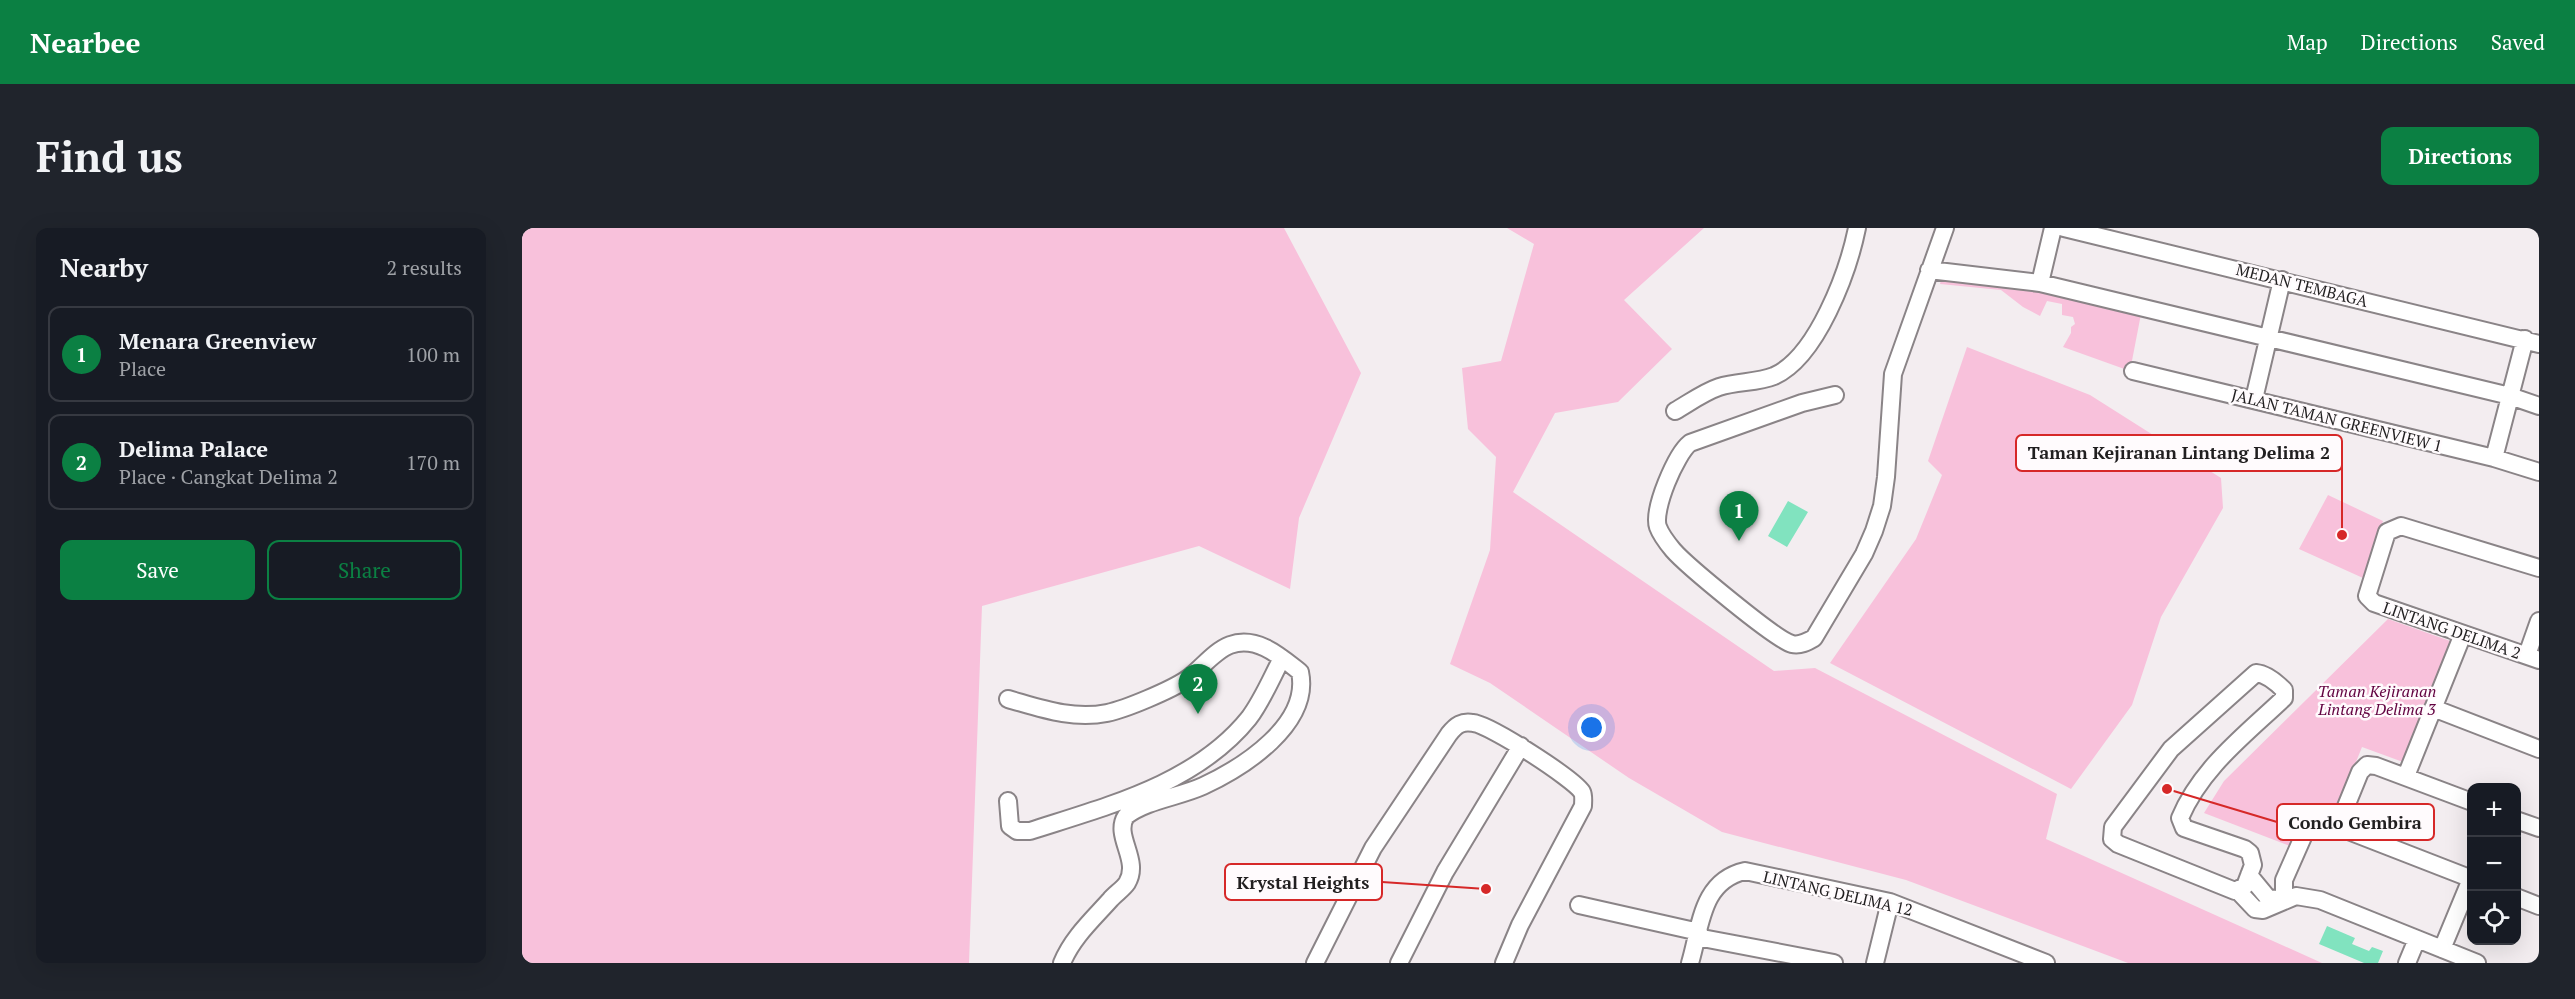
<!DOCTYPE html>
<html lang="en">
<head>
<meta charset="utf-8">
<style>
  :root { --surface:#171b24; --page:#20242c; --text:#f1f3f6; --muted:#9ea1a6; --line:#363941; --accent:#0b8043 }
  body { margin:0; font-family:"PT Serif",serif; background:var(--page); color:var(--text) }
  .controls { position:absolute; right:18px; bottom:18px; display:grid; overflow:hidden; border-radius:12px; box-shadow:0 6px 24px #0002 }
  .controls button { width:54px; height:54px; display:grid; place-items:center; padding:0; border:0; border-bottom:2px solid var(--line); background:var(--surface); color:var(--text); font:30px sans-serif }
  .you { position:absolute; left:1070px; top:500px; width:21px; height:21px; margin:-15px; border:4px solid #fff; border-radius:50%; background:#1a73e8; box-shadow:0 0 0 9px #1a73e833 }
  .badge { display:grid; place-items:center; width:39px; height:39px; border-radius:50%; background:var(--accent); color:#fff; font-size:20px; font-weight:700 }
  .pin { position:absolute; translate:-50% -50px; filter:drop-shadow(0 2px 3px #0008) }
  .pin::after { content:''; position:absolute; top:32px; width:21px; height:18px; background:inherit; clip-path:polygon(0 0,100% 0,50% 100%) }
  .list { margin:0; padding:0; list-style:none }
  h2 { display:flex; justify-content:space-between; align-items:center; height:78px; margin:0; padding:0 24px; font-size:26px }
  h2 small { font-size:20px; font-weight:400; color:var(--muted) }
  .list li { display:grid; grid-template-columns:39px 1fr auto; gap:18px; align-items:center; box-sizing:border-box; height:96px; margin:0 12px 12px; padding:0 12px; border:2px solid var(--line); border-radius:12px }
  .list b { display:block; font-size:22px; white-space:nowrap }
  .list p { margin:0; font-size:20px; white-space:nowrap; color:var(--muted) }
  .list em { font-size:20px; font-style:normal; color:var(--muted) }
  .actions { display:flex; gap:12px; padding:18px 24px }
  .actions a { flex:1; padding:14px 0; border:2px solid var(--accent); border-radius:12px; text-align:center; font-size:21px; color:var(--accent) }
  .actions .main { background:var(--accent); color:#fff }
  .icon { flex:none; width:33px; height:33px; fill:none; stroke:currentColor; stroke-width:2; stroke-linecap:round; stroke-linejoin:round }
  .map { position:relative; flex:none; width:2017px; height:735px; overflow:hidden; border-radius:12px }
  header { display:flex; align-items:center; gap:36px; box-sizing:border-box; height:84px; padding:0 30px; background:var(--accent); color:#fff }
  header strong { font-size:28px }
  nav { display:flex; gap:33px; margin-inline-start:auto; font-size:21px }
  .intro { display:flex; align-items:center; justify-content:space-between; box-sizing:border-box; height:144px; padding:0 36px }
  h1 { margin:0; font-size:42px }
  .button { padding:15px 27px; border-radius:12px; background:var(--accent); color:#fff; font-size:21px; font-weight:700 }
  main { display:flex; gap:36px; padding:0 36px }
  aside { flex:1; background:var(--surface); border-radius:12px; box-shadow:0 6px 24px #0002 }
  .map>svg:first-child { display:block }
</style>
</head>
<body>
<header>
<strong>Nearbee</strong>
<nav><a>Map</a><a>Directions</a><a>Saved</a></nav>
</header>
<div class="intro"><h1>Find us</h1><a class="button">Directions</a></div>
<main>
<aside>
<h2>Nearby<small>2 results</small></h2>
<ul class="list">
<li><span class="badge">1</span><div><b>Menara Greenview</b><p>Place</p></div><em>100 m</em></li>
<li><span class="badge">2</span><div><b>Delima Palace</b><p>Place · Cangkat Delima 2</p></div><em>170 m</em></li>
</ul>
<div class="actions"><a class="main">Save</a><a>Share</a></div>
</aside>
<div class="map">
<svg width="2017" height="735" viewBox="0 0 2017 735">
  <rect width="100%" height="100%" fill="#f3edf0"/>
  <path fill="#f8c1db" d="M 0,0 L 762,0 L 839,145 L 777,290 L 768,361 L 677,318 L 460,378 L 447,735 L 0,735 Z
    M 985,0 L 1182,0 L 1102,72 L 1150,121 L 1096,174 L 1033,185 L 991,264 L 1252,443 L 1293,440 L 1535,566 L 1524,611 L 1800,735 L 1606,735 L 1384,652 L 1200,604 L 1107,550 L 968,455 L 928,436 L 968,322 L 974,229 L 946,201 L 940,140 L 979,133 L 1012,16 Z
    M 1420,49 L 1508,58 L 1619,86 L 1608,143 L 1541,119 L 1549,105 L 1549,99 L 1553,96 L 1551,89 L 1540,87 L 1540,76 L 1525,73 L 1518,88 L 1501,79 L 1479,62 L 1418,56 Z
    M 1445,119 L 1568,167 L 1699,250 L 1701,280 L 1639,389 L 1610,477 L 1549,561 L 1308,435 L 1394,311 L 1420,247 L 1406,233 Z
    M 1806,267 L 1861,293 L 1841,350 L 1777,321 Z
    M 1866,391 L 1931,414 L 1881,534 L 1840,519 L 1812,589 L 1786,579 L 1768,618 L 1682,585 L 1702,553 Z"/>
  <path fill="#81e3bf" d="M 1266,273 L 1286,284 L 1265,319 L 1246,308 Z
    M 1805,698 L 1833,710 L 1830,716 L 1847,723 L 1850,719 L 1861,723 L 1856,735 L 1842,735 L 1797,716 Z"/>
  <g fill="none" stroke-linecap="round" stroke-linejoin="round">
    <defs>
      <path id="minor" d="M 1542,0 L 2017,116
        M 1407,42 L 1518,55 L 1988,168 L 2017,178
        M 1518,55 L 1531,0
        M 1611,143 L 1972,230 L 2017,244
        M 1313,167 L 1280,175 L 1168,215 C 1154,226 1130,282 1136,299 C 1139,307 1146,316 1151,322 C 1164,337 1254,412 1270,416 C 1278,418 1285,414 1292,410 L 1342,326 L 1352,303 L 1360,278 L 1364,249 L 1371,146 L 1423,0
        M 1732,171 L 1760,52
        M 1153,183 C 1167,175 1182,164 1197,159 C 1215,153 1235,155 1252,148 C 1295,129 1326,44 1335,0
        M 1972,230 L 2003,111
        M 2017,340 L 1879,298 L 1865,304 L 1845,368 L 1852,375 L 2017,432
        M 2005,427 L 2017,393
        M 1734,445 C 1745,446 1755,455 1762,462 L 1762,470 C 1723,507 1679,540 1658,590 L 1662,600 L 1723,621 L 1728,625 L 1731,637 L 1723,658 L 1713,663 L 1596,616 L 1590,611 L 1591,599 L 1649,521 Z
        M 486,471 C 518,480 550,492 585,485 C 604,481 649,462 665,451 C 679,441 692,423 708,417 C 735,407 759,429 778,444 C 789,496 722,539 681,558 C 657,569 625,572 604,588 C 591,608 619,632 605,655 C 601,661 593,666 588,672 C 571,691 550,710 540,735
        M 1911,480 L 2017,521
        M 1884,548 L 1941,406
        M 486,573 L 488,598 L 495,603 L 508,603 C 585,578 674,556 727,490 C 740,473 750,449 760,430
        M 1994,592 L 2017,600
        M 1816,598 L 1838,544 L 1845,537 L 1854,538 L 1950,574
        M 1727,647 L 1746,670 L 1762,672
        M 1716,663 L 1733,681 L 1741,682 L 1774,668 L 1798,672 L 1955,735
        M 1994,669 L 2017,678
        M 1762,672 L 1762,652 L 1788,593 L 1793,590 L 1950,651
        M 1057,677 L 1177,704
        M 1175,709 L 1312,735
        M 1920,721 L 1949,651
        M 793,735 L 851,620 L 927,506 C 934,497 940,493 951,495 C 967,496 1052,551 1060,564 C 1062,568 1061,574 1061,578 L 998,697 L 982,735
        M 877,735 L 923,644 L 999,518
        M 1168,735 C 1179,698 1179,653 1223,643 L 1368,674 L 1524,735
        M 1353,735 L 1368,674
        M 1885,735 L 1895,711"/>
    </defs>
    <use href="#minor" stroke="#8a8487" stroke-width="20"/>
    <use href="#minor" stroke="#fff" stroke-width="16"/>
  </g>
  <g text-anchor="middle" stroke-width="5" stroke-linejoin="round" paint-order="stroke">
    <g font-size="16" fill="#211f20" stroke="#fffbfd">
      <text transform="translate(1780 57) rotate(14)" y="6">MEDAN TEMBAGA</text>
      <text transform="translate(1815 192) rotate(14)" y="6">JALAN TAMAN GREENVIEW 1</text>
      <text transform="translate(1930 402) rotate(19)" y="6">LINTANG DELIMA 2</text>
      <text transform="translate(1316 665) rotate(13)" y="6">LINTANG DELIMA 12</text>
    </g>
    <g font-size="16" font-style="italic" fill="#630341" stroke="#fffbfd">
      <text x="1855" y="469">Taman Kejiranan<tspan x="1855" dy="18">Lintang Delima 3</tspan></text>
    </g>
  </g>
  <path fill="none" stroke="#d62828" stroke-width="2" d="M1820 307L1820 225M1645 561L1755 594M964 661L860 654"/>
  <g fill="#d62828" stroke="#fffbfd" stroke-width="2">
    <circle cx="1820" cy="307" r="6"/>
    <circle cx="1645" cy="561" r="6"/>
    <circle cx="964" cy="661" r="6"/>
  </g>
  <g fill="#fffbfd" stroke="#d62828" stroke-width="2">
    <rect x="1494" y="207" width="326" height="36" rx="6"/>
    <rect x="1755" y="576" width="157" height="36" rx="6"/>
    <rect x="703" y="636" width="157" height="36" rx="6"/>
  </g>
  <g font-size="18" text-anchor="middle" font-weight="bold" fill="#211f20">
    <text x="1657" y="231">Taman Kejiranan Lintang Delima 2</text>
    <text x="1833" y="601">Condo Gembira</text>
    <text x="781" y="661">Krystal Heights</text>
  </g>
</svg>
<div class="controls">
<button>+</button>
<button>−</button>
<button><svg class="icon" aria-label="locate" viewBox="0 0 24 24"><circle cx="12" cy="12" r="6"/><path d="M12 2v4M12 18v4M2 12h4M18 12h4"/></svg></button>
</div>
<div class="you"></div>
<div class="pin badge" style="left:1217px;top:313px">1</div>
<div class="pin badge" style="left:676px;top:486px">2</div>
</div>
</main>
</body>
</html>
